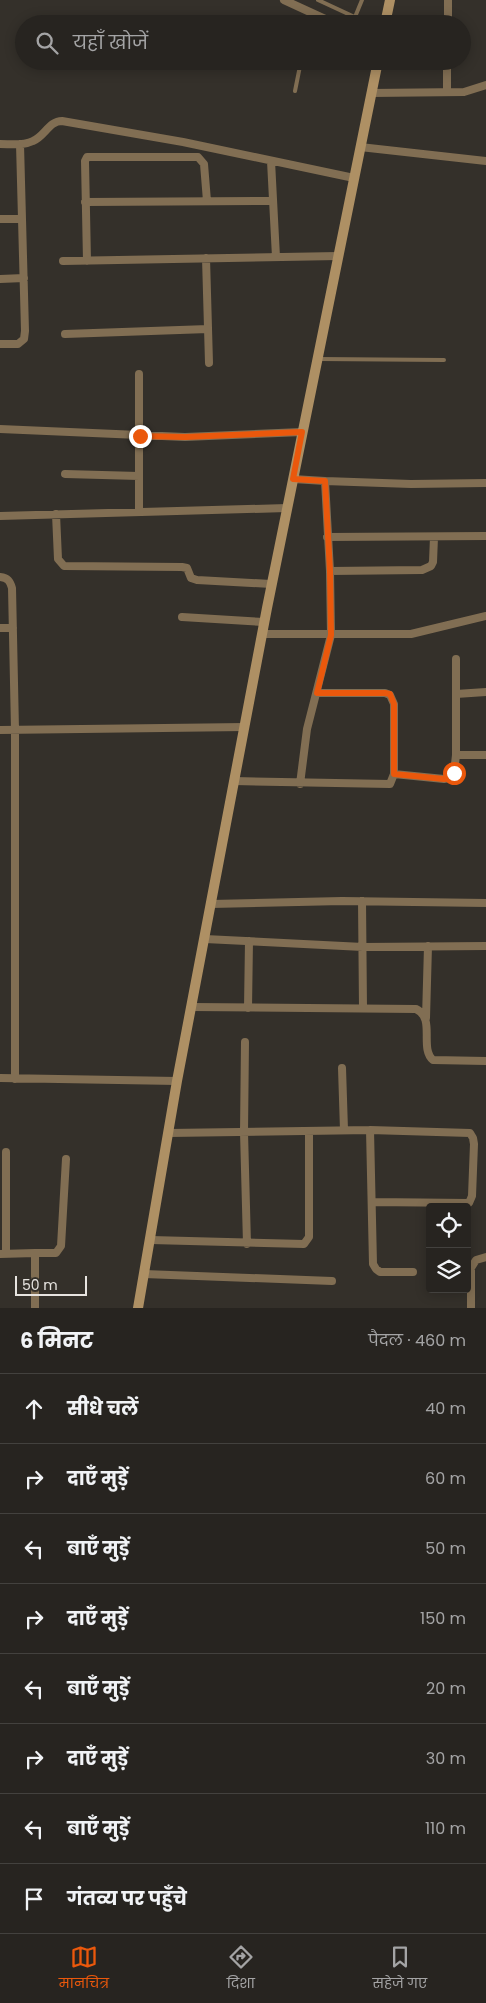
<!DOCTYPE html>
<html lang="hi">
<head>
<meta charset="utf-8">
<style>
  :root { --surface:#272420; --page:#2f2c29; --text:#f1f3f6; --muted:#a4a4a5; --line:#43413e; --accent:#ea580c }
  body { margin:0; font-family:Poppins,"Noto Sans Devanagari",sans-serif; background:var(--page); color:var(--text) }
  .controls { position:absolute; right:15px; bottom:15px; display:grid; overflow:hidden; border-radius:5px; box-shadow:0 2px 12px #0003 }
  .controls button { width:45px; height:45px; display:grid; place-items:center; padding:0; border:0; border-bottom:1px solid var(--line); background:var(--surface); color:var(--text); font:25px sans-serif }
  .scale { position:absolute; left:15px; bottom:12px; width:72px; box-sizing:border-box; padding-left:5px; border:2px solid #e7e4e0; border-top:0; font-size:14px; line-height:18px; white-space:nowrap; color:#e7e4e0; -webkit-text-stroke:4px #34302a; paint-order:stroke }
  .stop { position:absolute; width:15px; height:15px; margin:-11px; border:4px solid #ea580c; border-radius:50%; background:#fff }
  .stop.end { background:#ea580c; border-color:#fff; box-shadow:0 1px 5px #0008 }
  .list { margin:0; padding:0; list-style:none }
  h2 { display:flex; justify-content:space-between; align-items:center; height:65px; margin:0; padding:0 20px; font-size:21px }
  h2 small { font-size:16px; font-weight:400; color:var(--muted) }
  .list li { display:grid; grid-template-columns:32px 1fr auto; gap:15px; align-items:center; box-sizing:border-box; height:70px; padding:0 20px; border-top:1px solid var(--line) }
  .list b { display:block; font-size:19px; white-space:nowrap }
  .list em { font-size:16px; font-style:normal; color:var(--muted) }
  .icon { flex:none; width:28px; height:28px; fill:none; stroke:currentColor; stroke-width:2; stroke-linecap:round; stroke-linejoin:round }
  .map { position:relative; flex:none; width:486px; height:1308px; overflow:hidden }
  .search { position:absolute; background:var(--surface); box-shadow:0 2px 12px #0003; left:15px; right:15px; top:15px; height:55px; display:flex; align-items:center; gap:12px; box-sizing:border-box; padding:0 18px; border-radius:28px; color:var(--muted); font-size:19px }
  .sheet { height:625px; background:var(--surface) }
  nav { display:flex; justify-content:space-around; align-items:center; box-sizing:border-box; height:70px; border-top:1px solid var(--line); background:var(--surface); font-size:14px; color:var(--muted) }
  nav a { display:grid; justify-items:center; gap:2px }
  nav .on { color:var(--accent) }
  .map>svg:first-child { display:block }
</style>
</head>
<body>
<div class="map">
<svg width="486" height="1308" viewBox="0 0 486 1308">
  <rect width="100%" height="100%" fill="#34302a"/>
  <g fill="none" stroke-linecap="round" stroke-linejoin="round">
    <path stroke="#816e53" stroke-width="4" d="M 318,0 L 359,19 L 364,24
      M 355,17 L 362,0
      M 310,24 L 312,13
      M 295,91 L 301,61
      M 319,359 L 444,360"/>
    <path stroke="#816e53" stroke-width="8" d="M 284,0 L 336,24
      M 448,24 L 448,0
      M 447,92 L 447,61
      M 371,93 L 464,92 L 486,85
      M 0,144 C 11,144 23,146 33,141 C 45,136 49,121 62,121 L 183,142 L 354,178
      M 360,147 L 486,161
      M 271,161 L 276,257
      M 85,202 L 273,201
      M 0,219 L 22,219
      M 206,258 L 209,363
      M 63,261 L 338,256
      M 87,261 L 85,161 L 87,157 L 198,157 L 204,164 L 207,201
      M 0,279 L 24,278
      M 65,334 L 208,329
      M 0,344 L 18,344 L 24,339 L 25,331 L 20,144
      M 139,374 L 139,512
      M 0,429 L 185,437 L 302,432
      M 65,474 L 139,476
      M 293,479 L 325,481 L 330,571 L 331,635 L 307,729 L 300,784
      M 325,481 L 411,484 L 486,483
      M 56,514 L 58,559 L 64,566 L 182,567 L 187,568 L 191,578 L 197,580 L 271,584
      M 0,516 L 287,508
      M 327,537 L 486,536
      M 330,571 L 422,570 L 431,566 L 433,562 L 434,537
      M 0,577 C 8,578 10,581 12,588 L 15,730 L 15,1079
      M 182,617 L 264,622
      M 0,628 L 13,628
      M 262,634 L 411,634 L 486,616
      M 456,694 L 486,692
      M 0,730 L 245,727
      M 456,755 L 486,755
      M 394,774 L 444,779 L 449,778 L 454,773 L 456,755 L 456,659
      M 234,781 L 390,784 L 394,774 L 394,704 L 390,695 L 385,693 L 317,693
      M 362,901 L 363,1008
      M 211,904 L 342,901 L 486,903
      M 205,939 L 363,947 L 486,946
      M 192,1007 L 416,1009 C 436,1018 419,1048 433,1060 L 486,1061
      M 248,1008 L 249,941
      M 426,1018 L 428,946
      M 245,1042 L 244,1132 L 247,1244
      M 342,1068 L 344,1130
      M 0,1078 L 177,1081
      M 370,1130 L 373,1264 L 376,1269 L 380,1272 L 413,1272
      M 169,1133 L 370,1130 L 470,1133 L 473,1138 L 474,1144 L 472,1196 L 469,1203 L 372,1202
      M 151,1240 L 304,1244 L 309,1237 L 309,1131
      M 0,1254 L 35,1253
      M 6,1254 L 6,1152
      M 144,1274 L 332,1281
      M 35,1308 L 35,1253 L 56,1253 L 61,1246 L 66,1159
      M 471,1308 L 471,1268 L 476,1260 L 486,1257"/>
    <path stroke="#ae9064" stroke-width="10" d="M 385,24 L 390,0
      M 138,1308 L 177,1081 L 267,608 L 378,61"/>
  </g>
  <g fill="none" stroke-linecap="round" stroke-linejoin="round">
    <path stroke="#ea580c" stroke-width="6" d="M 140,436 L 185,437 L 302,432 L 293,479 L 325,481 L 330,571 L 331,635 L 317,693 L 385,693 L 390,694 L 394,704 L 394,774 L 444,779 L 449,778 L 454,773"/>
  </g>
</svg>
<div class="controls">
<button><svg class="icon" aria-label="locate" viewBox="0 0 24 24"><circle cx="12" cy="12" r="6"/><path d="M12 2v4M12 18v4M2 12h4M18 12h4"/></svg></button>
<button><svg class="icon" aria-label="layers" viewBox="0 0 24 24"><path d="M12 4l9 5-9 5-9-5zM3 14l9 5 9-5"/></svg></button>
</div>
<div class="scale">50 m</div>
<div class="stop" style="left:454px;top:773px"></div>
<div class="stop end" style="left:140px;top:436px"></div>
<div class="search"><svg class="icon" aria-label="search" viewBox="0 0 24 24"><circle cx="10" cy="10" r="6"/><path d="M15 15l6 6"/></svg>यहाँ खोजें</div>
</div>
<section class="sheet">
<h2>6 मिनट<small>पैदल · 460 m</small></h2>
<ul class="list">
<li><svg class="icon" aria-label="ahead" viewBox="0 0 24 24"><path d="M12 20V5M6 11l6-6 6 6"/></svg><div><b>सीधे चलें</b></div><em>40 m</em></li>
<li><svg class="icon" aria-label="right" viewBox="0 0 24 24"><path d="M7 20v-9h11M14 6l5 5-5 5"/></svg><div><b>दाएँ मुड़ें</b></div><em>60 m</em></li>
<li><svg class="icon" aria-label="left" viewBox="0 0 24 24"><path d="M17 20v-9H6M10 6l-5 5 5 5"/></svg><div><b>बाएँ मुड़ें</b></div><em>50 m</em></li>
<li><svg class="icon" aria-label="right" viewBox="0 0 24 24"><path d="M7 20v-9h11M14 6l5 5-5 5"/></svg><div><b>दाएँ मुड़ें</b></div><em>150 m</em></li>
<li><svg class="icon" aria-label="left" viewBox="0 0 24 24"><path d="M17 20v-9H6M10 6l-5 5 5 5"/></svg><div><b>बाएँ मुड़ें</b></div><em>20 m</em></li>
<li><svg class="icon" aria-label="right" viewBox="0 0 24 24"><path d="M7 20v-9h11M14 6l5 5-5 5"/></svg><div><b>दाएँ मुड़ें</b></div><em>30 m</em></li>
<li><svg class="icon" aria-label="left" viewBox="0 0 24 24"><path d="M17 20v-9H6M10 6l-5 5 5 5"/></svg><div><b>बाएँ मुड़ें</b></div><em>110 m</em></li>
<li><svg class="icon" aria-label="arrive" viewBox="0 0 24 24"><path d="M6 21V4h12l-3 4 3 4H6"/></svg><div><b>गंतव्य पर पहुँचे</b></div></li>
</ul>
</section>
<nav>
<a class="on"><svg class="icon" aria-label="map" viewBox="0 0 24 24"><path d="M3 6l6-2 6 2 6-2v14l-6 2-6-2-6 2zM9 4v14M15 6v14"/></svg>मानचित्र</a>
<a><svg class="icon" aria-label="directions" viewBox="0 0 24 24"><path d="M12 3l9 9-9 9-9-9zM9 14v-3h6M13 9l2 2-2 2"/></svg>दिशा</a>
<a><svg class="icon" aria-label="saved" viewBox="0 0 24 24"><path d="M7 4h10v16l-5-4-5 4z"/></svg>सहेजे गए</a>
</nav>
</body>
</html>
